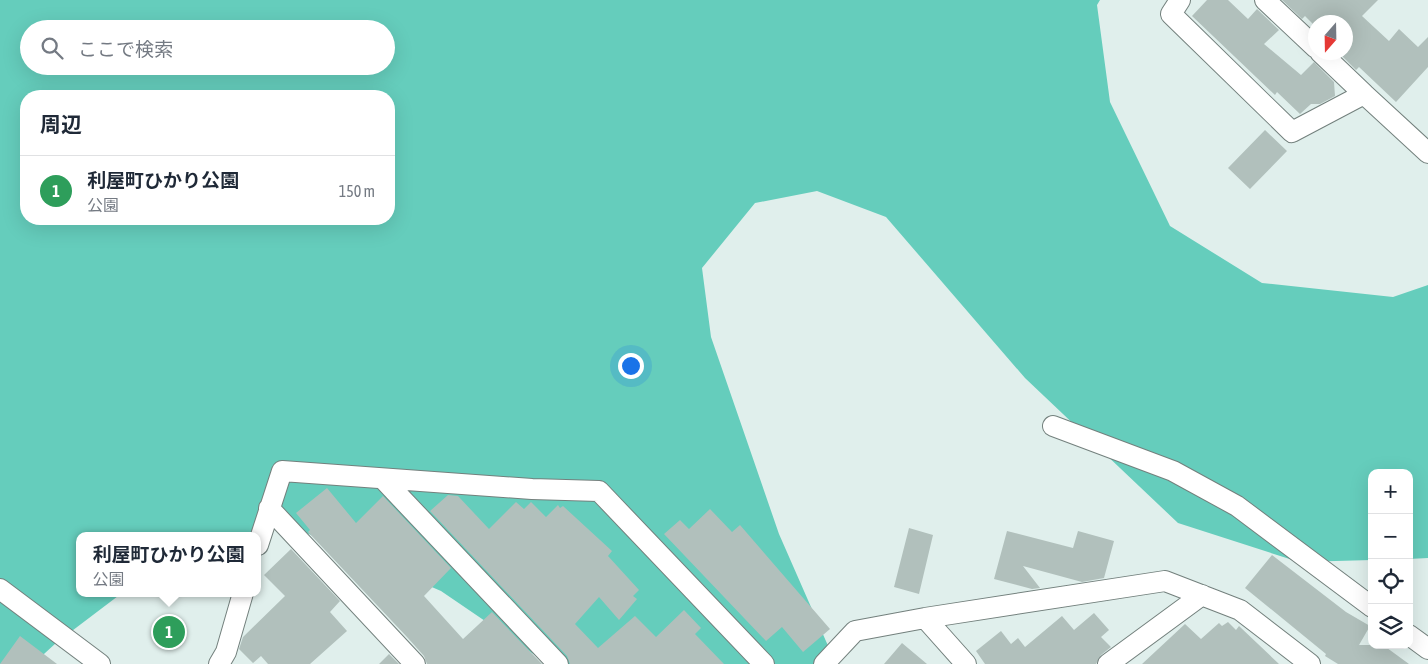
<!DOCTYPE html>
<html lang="ja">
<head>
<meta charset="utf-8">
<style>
  :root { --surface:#fff; --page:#f6f6f7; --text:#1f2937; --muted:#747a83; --line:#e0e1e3; --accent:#d93025 }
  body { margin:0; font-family:"Asap Condensed","Noto Sans JP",sans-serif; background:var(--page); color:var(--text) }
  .controls { position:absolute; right:15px; bottom:15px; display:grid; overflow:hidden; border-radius:10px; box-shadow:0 5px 20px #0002 }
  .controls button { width:45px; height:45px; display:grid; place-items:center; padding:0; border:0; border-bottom:1px solid var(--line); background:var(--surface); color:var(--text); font:25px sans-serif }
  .compass { position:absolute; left:1308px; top:15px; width:45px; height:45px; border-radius:50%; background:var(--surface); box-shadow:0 5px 20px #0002; rotate:200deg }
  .you { position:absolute; left:630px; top:365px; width:18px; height:18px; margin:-12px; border:4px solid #fff; border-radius:50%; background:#1a73e8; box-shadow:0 0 0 8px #1a73e833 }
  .badge { display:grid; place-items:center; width:32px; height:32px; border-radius:50%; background:var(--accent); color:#fff; font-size:16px; font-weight:700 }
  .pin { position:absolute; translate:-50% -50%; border:2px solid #fff; box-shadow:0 1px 5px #0006 }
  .popup { position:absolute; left:76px; top:532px; width:185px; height:65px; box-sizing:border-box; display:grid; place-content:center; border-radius:10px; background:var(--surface); filter:drop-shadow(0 1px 4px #0005); font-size:16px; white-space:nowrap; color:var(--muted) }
  .popup b { font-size:19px; color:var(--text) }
  .popup::after { content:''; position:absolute; left:50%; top:100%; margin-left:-10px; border:10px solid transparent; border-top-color:var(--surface) }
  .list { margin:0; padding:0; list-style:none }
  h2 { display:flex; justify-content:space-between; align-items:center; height:65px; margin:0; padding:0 20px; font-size:21px }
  h2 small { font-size:16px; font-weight:400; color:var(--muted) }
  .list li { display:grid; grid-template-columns:32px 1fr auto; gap:15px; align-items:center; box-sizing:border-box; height:70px; padding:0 20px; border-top:1px solid var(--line) }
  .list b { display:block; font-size:19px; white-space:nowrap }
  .list p { margin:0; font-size:16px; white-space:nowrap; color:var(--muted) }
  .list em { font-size:16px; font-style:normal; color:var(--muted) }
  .icon { flex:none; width:28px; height:28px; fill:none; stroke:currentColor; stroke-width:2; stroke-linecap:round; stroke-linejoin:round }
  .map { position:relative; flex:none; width:1428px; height:664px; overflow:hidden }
  .search { position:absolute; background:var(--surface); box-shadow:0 5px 20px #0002; left:20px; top:20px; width:375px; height:55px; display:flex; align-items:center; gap:12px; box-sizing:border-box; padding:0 18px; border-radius:28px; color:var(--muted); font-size:19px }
  .panel { position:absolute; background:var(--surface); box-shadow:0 5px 20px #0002; left:20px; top:90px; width:375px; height:135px; border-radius:20px }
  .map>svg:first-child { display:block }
</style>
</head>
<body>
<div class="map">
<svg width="1428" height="664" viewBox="0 0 1428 664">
  <rect width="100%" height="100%" fill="#e0efec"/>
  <path fill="#65cdbc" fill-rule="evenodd" d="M 0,0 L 1100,0 L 1097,5 L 1110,102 L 1170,226 L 1262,283 L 1393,297 L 1428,285 L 1428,558 L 1409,559 L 1409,473 L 1372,473 L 1372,560 L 1299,562 L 1178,523 L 1025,378 L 886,217 L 817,191 L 755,203 L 702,268 L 711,337 L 779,534 L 836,664 L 548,664 L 441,591 L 288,525 L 244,536 L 80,536 L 80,593 L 122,593 L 56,643 L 33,664 L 0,664 ZM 29,29 L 386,29 L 386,66 L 29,66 ZM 26,96 L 389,96 L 389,219 L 26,219 Z"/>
  <path fill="#b1c0bc" d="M 1207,0 L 1228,0 L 1248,19 L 1257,9 L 1279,30 L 1264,44 L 1301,75 L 1314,62 L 1334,82 L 1335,96 L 1320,104 L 1311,104 L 1300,114 L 1277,92 L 1275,95 L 1192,16 Z
    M 1282,0 L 1378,0 L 1362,16 L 1389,41 L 1399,29 L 1418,47 L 1428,37 L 1428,67 L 1396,102 L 1359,67 L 1356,70 L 1338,52 L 1346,52 L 1346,22 L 1316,22 L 1316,27 L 1305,16 L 1302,19 Z
    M 1265,130 L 1287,151 L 1250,189 L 1228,168 Z
    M 327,488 L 356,523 L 383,496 L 451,568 L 424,596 L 463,639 L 492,612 L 542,664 L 427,664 L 424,656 L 407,637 L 308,532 L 310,530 L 296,513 Z
    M 448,495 L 458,496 L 489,529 L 516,502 L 524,509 L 531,502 L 546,517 L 558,505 L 560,508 L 563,506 L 612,551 L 608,556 L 639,590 L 633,596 L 637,599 L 619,620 L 599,597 L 575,624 L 598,648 L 635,616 L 656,637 L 684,610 L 701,628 L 695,634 L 724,664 L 570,664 L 567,656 L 430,511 Z
    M 710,509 L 732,532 L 740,525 L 830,629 L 803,652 L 782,627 L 766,641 L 664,534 L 680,520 L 689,529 Z
    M 909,528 L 933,535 L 919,594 L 894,587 Z
    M 1007,531 L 1073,548 L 1078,531 L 1114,541 L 1104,578 L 1082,582 L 1023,566 L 1040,588 L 1032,589 L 994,579 Z
    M 291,549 L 340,601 L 330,612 L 347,631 L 310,664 L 268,664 L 261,656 L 253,663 L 239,649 L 243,637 L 285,596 L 264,575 Z
    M 1272,555 L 1346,612 L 1370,626 L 1359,645 L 1383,645 L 1409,664 L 1338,664 L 1325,656 L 1326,654 L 1245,588 Z
    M 1094,613 L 1109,630 L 1101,637 L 1111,647 L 1101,655 L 1096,664 L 985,664 L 976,651 L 1001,631 L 1011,644 L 1018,638 L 1025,647 L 1062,616 L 1074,630 Z
    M 1228,622 L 1236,630 L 1239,626 L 1279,664 L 1142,664 L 1185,624 L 1201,639 L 1219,623 L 1222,626 Z
    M 20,636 L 57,664 L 0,664 Z
    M 902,643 L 927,664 L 884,664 Z
    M 389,654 L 399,664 L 379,664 Z"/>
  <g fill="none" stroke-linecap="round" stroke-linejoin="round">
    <defs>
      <path id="minor" d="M 1180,0 L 1171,14 L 1292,132 L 1364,94 L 1428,153
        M 1265,0 L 1316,48
        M 1320,52 L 1364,94
        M 1053,426 L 1173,471 L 1237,506 L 1372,607
        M 383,479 L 558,664
        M 269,508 L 415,664
        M 258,545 L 282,471 L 532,489 L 599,491 L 764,664
        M 0,589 L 100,664
        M 925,618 L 966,664
        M 1409,635 L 1428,649
        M 219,664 L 226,652 L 243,593
        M 824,664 L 855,631 L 925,618 L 1165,581 L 1240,610 L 1310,664
        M 1108,664 L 1202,595"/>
    </defs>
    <use href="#minor" stroke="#73807d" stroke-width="22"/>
    <use href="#minor" stroke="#fff" stroke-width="20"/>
  </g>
</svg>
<div class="controls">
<button>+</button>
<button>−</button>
<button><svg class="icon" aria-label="locate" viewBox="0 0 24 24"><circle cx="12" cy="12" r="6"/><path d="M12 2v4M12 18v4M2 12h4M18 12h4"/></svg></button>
<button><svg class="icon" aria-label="layers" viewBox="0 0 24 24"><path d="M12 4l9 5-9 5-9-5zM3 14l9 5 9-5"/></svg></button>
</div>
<svg class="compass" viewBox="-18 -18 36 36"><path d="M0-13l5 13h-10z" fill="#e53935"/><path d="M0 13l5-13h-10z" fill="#747a83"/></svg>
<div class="you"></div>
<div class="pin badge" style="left:169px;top:632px;background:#2e9e5b">1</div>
<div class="popup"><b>利屋町ひかり公園</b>公園</div>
<div class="search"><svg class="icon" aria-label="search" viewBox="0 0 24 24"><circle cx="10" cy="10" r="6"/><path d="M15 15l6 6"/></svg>ここで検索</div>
<section class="panel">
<h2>周辺<small></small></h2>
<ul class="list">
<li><span class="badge" style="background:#2e9e5b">1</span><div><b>利屋町ひかり公園</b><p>公園</p></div><em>150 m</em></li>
</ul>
</section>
</div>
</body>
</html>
